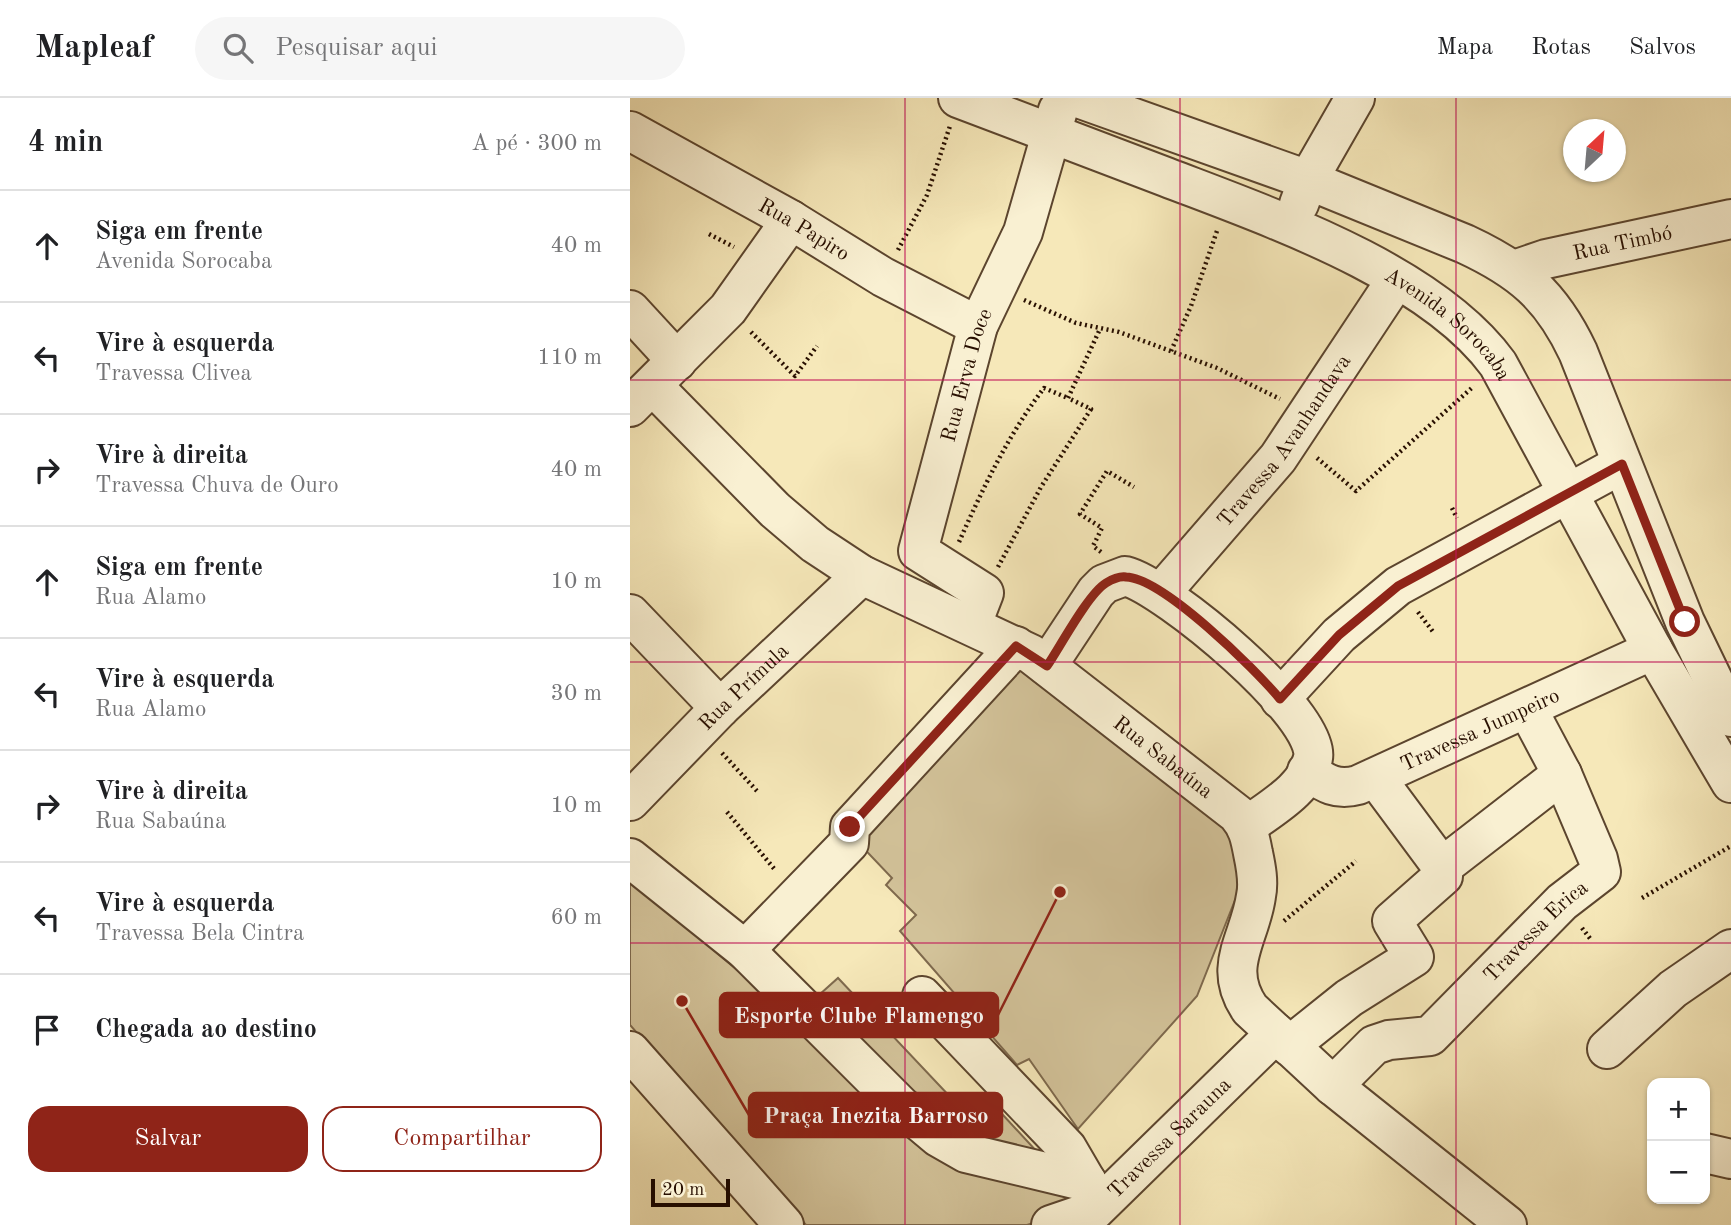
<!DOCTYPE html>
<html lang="pt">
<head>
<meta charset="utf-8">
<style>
  :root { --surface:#fff; --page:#f6f6f6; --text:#202124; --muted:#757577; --line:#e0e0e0; --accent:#8f2418 }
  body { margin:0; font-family:"Old Standard TT",serif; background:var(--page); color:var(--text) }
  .controls { position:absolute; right:21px; bottom:21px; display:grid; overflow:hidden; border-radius:14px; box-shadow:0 2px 5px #0004 }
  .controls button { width:63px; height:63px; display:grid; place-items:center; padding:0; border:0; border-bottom:2px solid var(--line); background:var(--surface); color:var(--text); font:35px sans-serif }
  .compass { position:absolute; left:933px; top:21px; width:63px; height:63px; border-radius:50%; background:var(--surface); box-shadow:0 2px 5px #0004; rotate:26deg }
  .scale { position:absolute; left:21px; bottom:18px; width:79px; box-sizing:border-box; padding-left:7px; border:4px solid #280f00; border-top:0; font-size:19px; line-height:24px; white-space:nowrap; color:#280f00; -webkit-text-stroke:5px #f9f0d2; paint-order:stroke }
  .stop { position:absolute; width:21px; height:21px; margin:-16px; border:5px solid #8f2418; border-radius:50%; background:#fff }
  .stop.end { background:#8f2418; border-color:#fff; box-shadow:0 2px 7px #0008 }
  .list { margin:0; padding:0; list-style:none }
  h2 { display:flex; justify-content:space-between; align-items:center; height:91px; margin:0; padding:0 28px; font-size:30px }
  h2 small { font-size:23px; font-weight:400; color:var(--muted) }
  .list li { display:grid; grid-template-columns:46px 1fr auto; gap:21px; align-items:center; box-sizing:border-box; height:112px; padding:0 28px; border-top:2px solid var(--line) }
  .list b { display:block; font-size:26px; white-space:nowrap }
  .list p { margin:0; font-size:23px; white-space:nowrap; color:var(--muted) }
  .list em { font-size:23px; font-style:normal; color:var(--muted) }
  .actions { display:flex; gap:14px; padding:21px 28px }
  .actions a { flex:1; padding:16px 0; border:2px solid var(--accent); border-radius:21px; text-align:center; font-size:24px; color:var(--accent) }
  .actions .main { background:var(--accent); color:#fff }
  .icon { flex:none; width:38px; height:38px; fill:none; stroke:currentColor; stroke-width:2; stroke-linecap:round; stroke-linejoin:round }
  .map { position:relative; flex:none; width:1101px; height:1127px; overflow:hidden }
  header { display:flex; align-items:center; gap:42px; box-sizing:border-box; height:98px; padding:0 35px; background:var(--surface); border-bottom:2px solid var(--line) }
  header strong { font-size:33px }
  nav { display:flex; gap:38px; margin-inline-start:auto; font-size:24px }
  .search { width:490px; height:63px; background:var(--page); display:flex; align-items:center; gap:18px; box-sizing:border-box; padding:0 24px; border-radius:38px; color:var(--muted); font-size:26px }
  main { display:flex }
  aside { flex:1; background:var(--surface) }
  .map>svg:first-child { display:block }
</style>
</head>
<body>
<header>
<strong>Mapleaf</strong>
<div class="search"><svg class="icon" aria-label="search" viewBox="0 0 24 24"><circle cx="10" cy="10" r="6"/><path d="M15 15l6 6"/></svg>Pesquisar aqui</div>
<nav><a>Mapa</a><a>Rotas</a><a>Salvos</a></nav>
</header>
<main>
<aside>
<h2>4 min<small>A pé · 300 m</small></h2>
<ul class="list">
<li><svg class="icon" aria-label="ahead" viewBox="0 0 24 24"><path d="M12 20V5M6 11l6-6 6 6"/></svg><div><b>Siga em frente</b><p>Avenida Sorocaba</p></div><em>40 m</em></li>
<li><svg class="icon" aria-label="left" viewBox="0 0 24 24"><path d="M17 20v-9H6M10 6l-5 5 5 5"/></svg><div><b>Vire à esquerda</b><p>Travessa Clivea</p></div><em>110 m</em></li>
<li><svg class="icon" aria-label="right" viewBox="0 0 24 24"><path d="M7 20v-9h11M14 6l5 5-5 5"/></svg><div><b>Vire à direita</b><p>Travessa Chuva de Ouro</p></div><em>40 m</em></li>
<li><svg class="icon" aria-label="ahead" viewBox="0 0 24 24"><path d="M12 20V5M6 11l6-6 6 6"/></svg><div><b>Siga em frente</b><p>Rua Alamo</p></div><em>10 m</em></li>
<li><svg class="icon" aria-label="left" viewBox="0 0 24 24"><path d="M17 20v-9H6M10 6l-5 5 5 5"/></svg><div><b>Vire à esquerda</b><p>Rua Alamo</p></div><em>30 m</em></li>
<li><svg class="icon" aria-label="right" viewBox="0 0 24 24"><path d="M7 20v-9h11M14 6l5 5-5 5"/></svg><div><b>Vire à direita</b><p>Rua Sabaúna</p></div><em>10 m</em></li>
<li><svg class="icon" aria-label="left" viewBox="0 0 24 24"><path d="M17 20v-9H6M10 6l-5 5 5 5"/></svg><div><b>Vire à esquerda</b><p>Travessa Bela Cintra</p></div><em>60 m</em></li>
<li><svg class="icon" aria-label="arrive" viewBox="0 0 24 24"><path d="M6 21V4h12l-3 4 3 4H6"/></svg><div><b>Chegada ao destino</b></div></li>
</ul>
<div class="actions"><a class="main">Salvar</a><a>Compartilhar</a></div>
</aside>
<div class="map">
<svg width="1101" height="1127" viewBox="0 0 1101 1127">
  <rect width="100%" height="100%" fill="#f6e8b9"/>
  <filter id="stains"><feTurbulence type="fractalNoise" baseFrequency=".00286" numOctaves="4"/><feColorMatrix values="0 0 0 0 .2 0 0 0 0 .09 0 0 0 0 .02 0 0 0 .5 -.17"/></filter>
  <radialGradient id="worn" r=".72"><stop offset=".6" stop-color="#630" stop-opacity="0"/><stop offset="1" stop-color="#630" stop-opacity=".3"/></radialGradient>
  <path fill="#d3c39a" stroke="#7e694d" stroke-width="2" d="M 389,567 L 593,725 L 603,741 L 611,787 L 567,898 L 448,1031 L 399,961 L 387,967 L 270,833 L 286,817 L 256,787 L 262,780 L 222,738 Z
    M 0,781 L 114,878 L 160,923 L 208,880 L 342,1022 L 361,1004 L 457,1108 L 397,1127 L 176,1127 L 0,927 Z"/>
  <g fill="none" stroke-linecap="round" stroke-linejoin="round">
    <defs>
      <g id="minor">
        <path id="s1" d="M 328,0 C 397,26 466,53 536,79 C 640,119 801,174 868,266 L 1023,552 L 1101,685"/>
        <path d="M 448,0 L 678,82 L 835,146 C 891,172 921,197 948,254 L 1055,524 L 1101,619"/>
        <path id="s2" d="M 0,33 L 161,122 L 253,179 L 348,228"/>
        <path d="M 669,106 L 678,82 L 725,0"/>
        <path id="s3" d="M 884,172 L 916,161 L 1101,121"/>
        <path d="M 0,212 L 47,263"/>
        <path id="s4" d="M 23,288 L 145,412 L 185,446 L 232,477 L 401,556 L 607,716 C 618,729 620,739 623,755 C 626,769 629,784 626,798 C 620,841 591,869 620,911 L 703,988 L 877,1127"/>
        <path d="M 0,309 L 98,211 L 161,122"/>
        <path id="s5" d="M 531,495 L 648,360 L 766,182"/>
        <path d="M 0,516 L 90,610"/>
        <path id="s6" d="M 342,526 L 354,495 L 288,453 L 348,228 L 393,134 L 428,12"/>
        <path d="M 417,568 L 466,494 L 474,486 L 495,478 C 536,488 692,618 683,660 C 677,691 641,710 617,728"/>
        <path d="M 650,601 L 709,537 L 768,488 L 992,366"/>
        <path id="s7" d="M 677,673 C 695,685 706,693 728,687 L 1023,552"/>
        <path d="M 746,680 L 812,769"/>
        <path id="s8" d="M 0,703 L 90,610 L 232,477"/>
        <path d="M 0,760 L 115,852 L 271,1008 L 308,1039 L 336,1055 L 457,1084"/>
        <path d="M 115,852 L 219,745 L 220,729 L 386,548"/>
        <path d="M 292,898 L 437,1050 L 465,1098"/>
        <path d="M 659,948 L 719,900 L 784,859 L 762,823 L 813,778 L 812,769 L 932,676"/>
        <path d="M 977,951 L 1043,891 L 1101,851"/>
        <path d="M 0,953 L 154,1127"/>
        <path id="s9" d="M 703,988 L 744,947 L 759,942 L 800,938 L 932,804 L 971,774 L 968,761 L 932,676 L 898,612"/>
        <path d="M 1075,1055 L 1101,1061"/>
        <path id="s10" d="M 421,1127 L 465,1112 L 646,935"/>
      </g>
    </defs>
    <use href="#minor" stroke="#5c452e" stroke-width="42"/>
    <path stroke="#280f00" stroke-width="4.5" stroke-dasharray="2 3.5" stroke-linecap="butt" d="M 79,136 L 104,149
      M 268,152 L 297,97 L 320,28
      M 394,202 L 446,225 L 489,234 L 587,270 L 650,301
      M 121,234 L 165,278 L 187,248
      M 541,253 L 561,208 L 588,130
      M 687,360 L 726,393 L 844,288
      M 822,410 L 827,420
      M 329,444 C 353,390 378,337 414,290 L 438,300
      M 471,454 L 463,448 L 472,430 L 450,416 L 477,373 L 504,389
      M 368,469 L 411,389 L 461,311 L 438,300 L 470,231
      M 788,514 L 804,535
      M 92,655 L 127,693
      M 97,714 L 146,773
      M 1012,800 L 1101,748
      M 654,823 L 726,763
      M 952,830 L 962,843"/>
    <use href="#minor" stroke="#f9f0d2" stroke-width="38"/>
  </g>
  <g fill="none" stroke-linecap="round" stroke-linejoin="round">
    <path stroke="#8f2418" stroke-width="9" d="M 220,729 L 386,548 L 417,568 C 430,549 458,496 476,485 C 481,482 489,478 496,479 C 533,480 625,571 650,601 L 709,537 L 768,488 L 992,366 L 1055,524"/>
  </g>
  <path fill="none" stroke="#c2185b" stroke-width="2" stroke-opacity="0.55" d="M 275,0 L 275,1127M 550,0 L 550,1127M 826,0 L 826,1127M 0,282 L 1101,282M 0,564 L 1101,564M 0,845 L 1101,845"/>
  <g text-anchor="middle" stroke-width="5" stroke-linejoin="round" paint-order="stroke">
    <g font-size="21" fill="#280f00" stroke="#f9f0d2">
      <text dy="7" stroke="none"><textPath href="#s2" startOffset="200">Rua Papiro</textPath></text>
      <text dy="7" stroke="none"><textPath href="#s3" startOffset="112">Rua Timbó</textPath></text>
      <text dy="7" stroke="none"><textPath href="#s1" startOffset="544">Avenida Sorocaba</textPath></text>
      <text dy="7" stroke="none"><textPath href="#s6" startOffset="294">Rua Erva Doce</textPath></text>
      <text dy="7" stroke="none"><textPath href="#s5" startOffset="196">Travessa Avanhandava</textPath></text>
      <text dy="7" stroke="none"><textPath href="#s8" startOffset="161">Rua Prímula</textPath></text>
      <text dy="7" stroke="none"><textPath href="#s7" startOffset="189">Travessa Jumpeiro</textPath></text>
      <text dy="7" stroke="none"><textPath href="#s4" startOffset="637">Rua Sabaúna</textPath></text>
      <text dy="7" stroke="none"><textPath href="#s9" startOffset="264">Travessa Erica</textPath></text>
      <text dy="7" stroke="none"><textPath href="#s10" startOffset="150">Travessa Sarauna</textPath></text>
    </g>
  </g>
  <path fill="none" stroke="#8f2418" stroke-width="2.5" d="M430 794L368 917M52 903L119 1017"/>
  <g fill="#8f2418" stroke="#f9f0d2" stroke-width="2.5">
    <circle cx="430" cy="794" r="7"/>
    <circle cx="52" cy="903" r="7"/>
  </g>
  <g fill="#8f2418" stroke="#8f2418" stroke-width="2.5">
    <rect x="90" y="895" width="278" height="44" rx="7"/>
    <rect x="119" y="995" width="253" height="44" rx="7"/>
  </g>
  <g font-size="23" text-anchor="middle" font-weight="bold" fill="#fff">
    <text x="229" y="925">Esporte Clube Flamengo</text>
    <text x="246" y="1025">Praça Inezita Barroso</text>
  </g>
  <rect width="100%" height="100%" filter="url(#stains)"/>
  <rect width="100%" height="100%" fill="url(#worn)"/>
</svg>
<div class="controls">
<button>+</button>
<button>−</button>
</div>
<svg class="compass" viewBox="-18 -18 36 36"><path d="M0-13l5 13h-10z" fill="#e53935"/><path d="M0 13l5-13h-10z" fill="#757577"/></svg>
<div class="scale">20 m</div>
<div class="stop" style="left:1055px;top:524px"></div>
<div class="stop end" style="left:220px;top:729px"></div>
</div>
</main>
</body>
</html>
